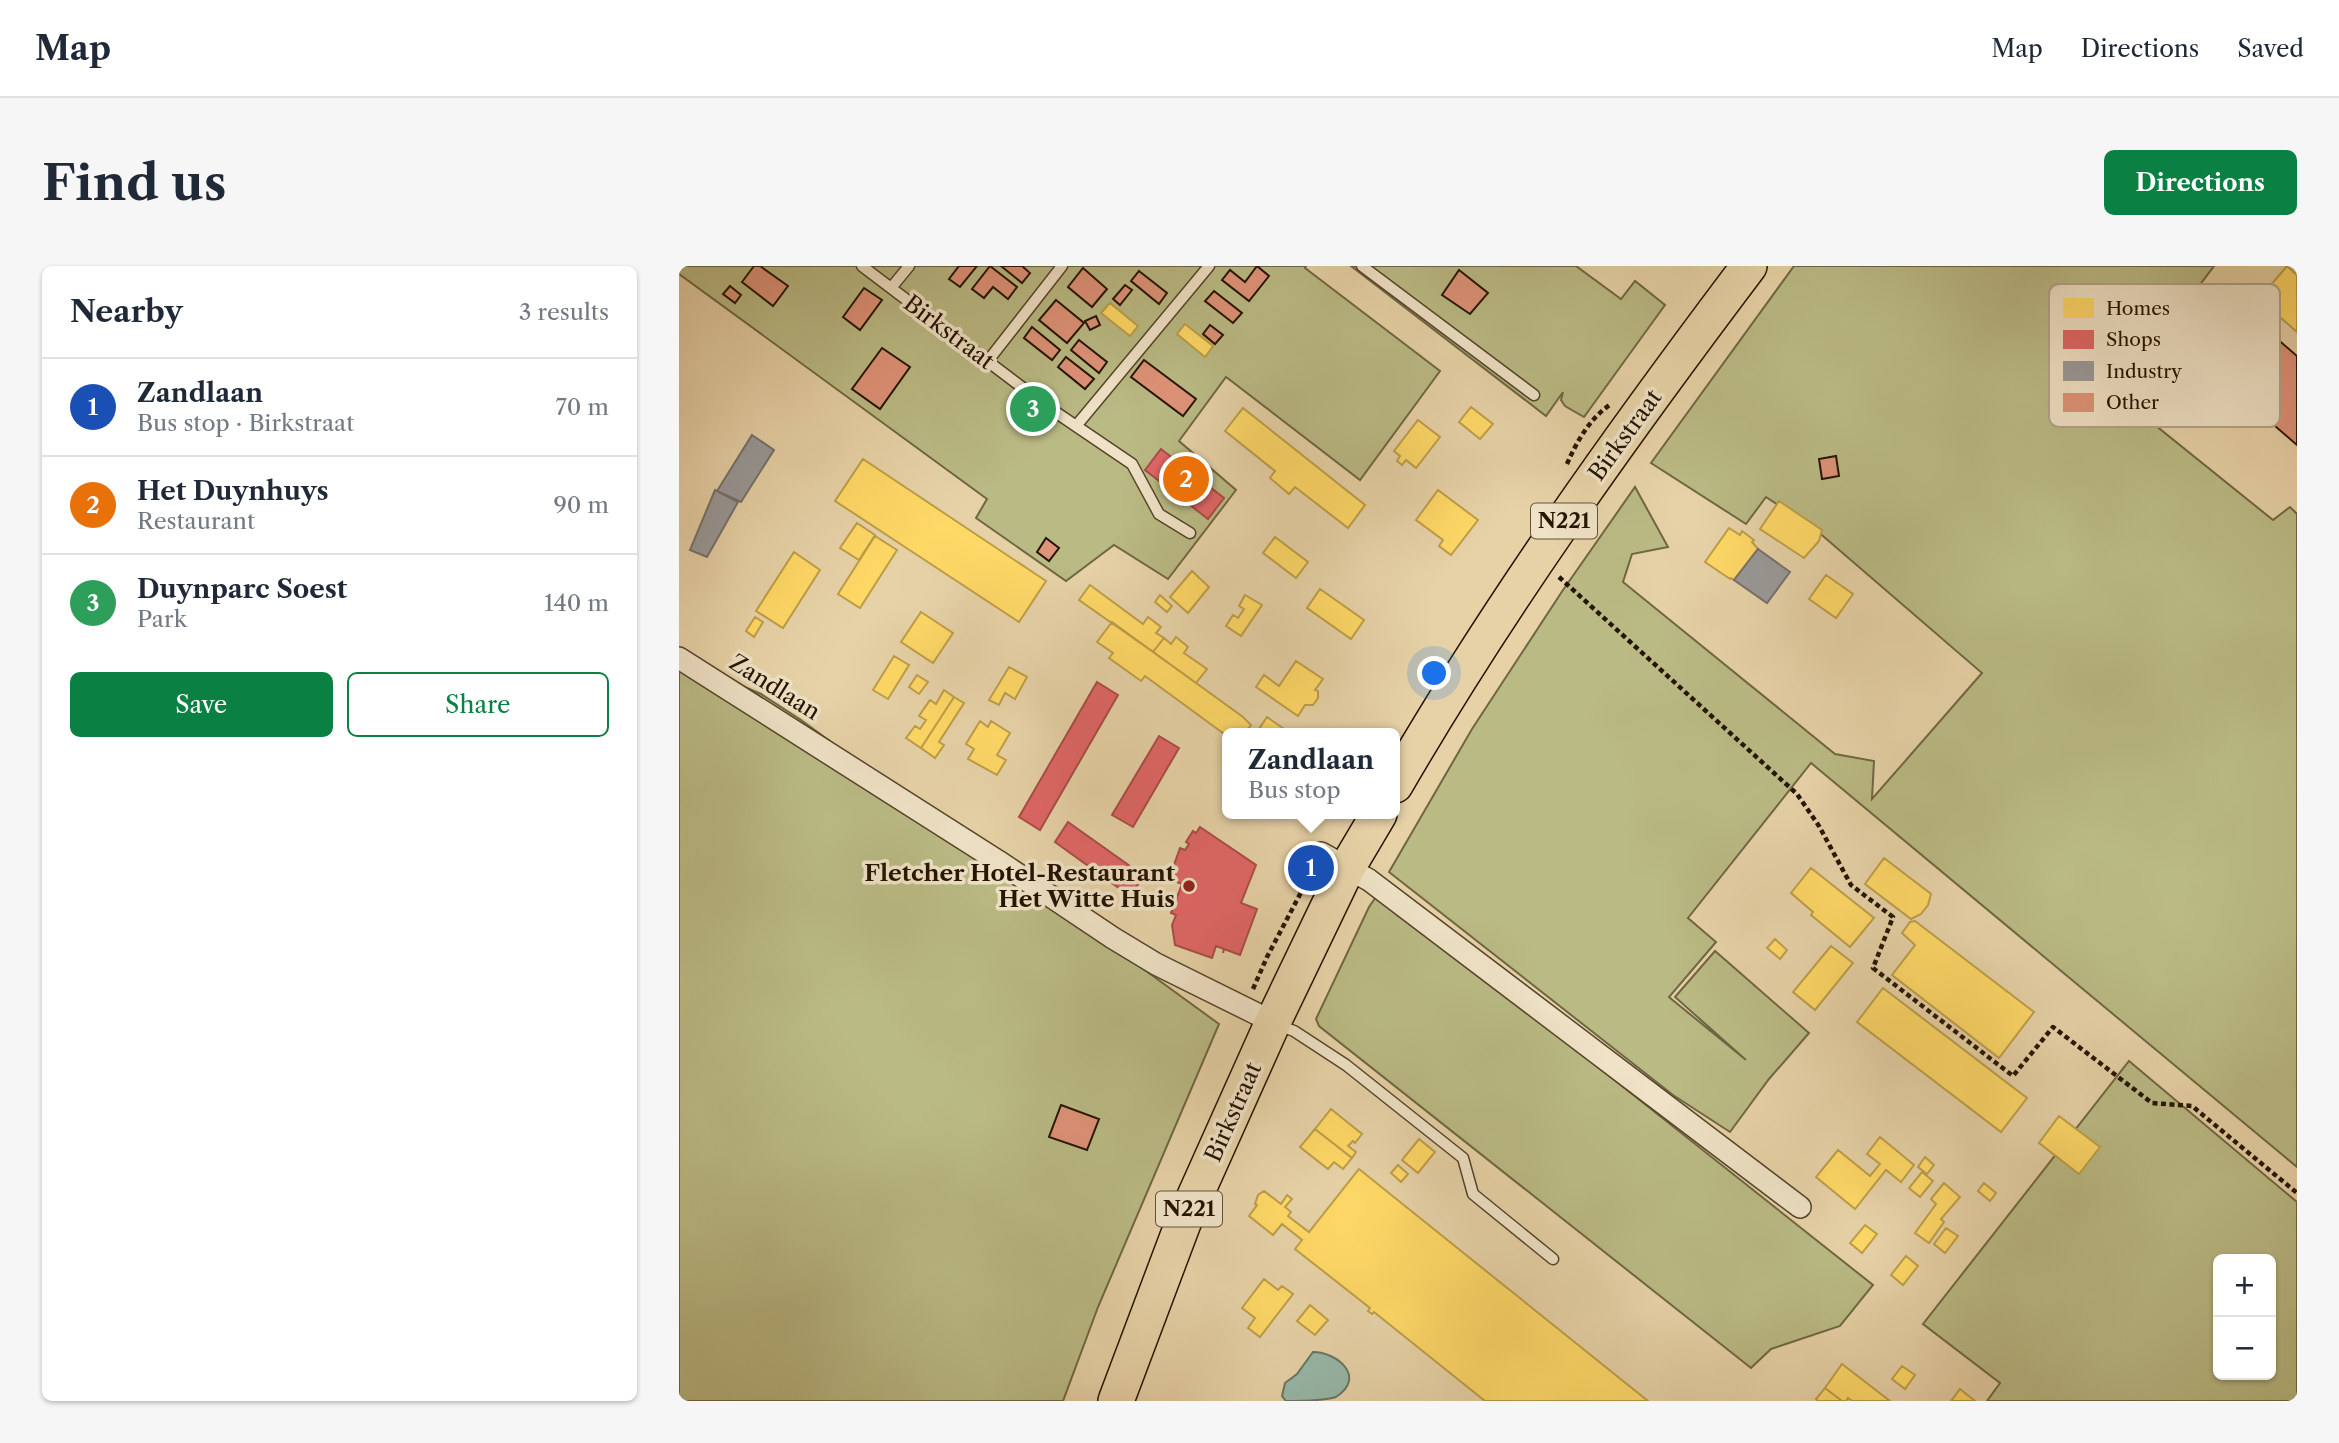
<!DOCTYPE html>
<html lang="en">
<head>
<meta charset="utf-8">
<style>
  :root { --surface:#fff; --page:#f6f6f7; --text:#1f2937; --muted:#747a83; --line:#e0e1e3; --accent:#0b8043 }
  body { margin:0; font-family:"Libre Caslon Text",serif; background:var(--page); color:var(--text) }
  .controls { position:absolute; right:21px; bottom:21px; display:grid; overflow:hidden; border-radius:10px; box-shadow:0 2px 5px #0004 }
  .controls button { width:63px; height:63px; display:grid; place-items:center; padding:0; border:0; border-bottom:2px solid var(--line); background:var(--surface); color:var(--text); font:35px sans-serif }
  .you { position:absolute; left:756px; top:408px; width:24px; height:24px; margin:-18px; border:5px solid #fff; border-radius:50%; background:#1a73e8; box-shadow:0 0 0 10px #1a73e833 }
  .badge { display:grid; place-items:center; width:46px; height:46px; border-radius:50%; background:var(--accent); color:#fff; font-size:23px; font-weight:700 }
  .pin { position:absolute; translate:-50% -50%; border:4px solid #fff; box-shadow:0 2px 7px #0006 }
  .popup { position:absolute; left:543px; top:462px; width:178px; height:91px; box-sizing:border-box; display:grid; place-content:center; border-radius:10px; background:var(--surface); filter:drop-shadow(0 2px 5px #0005); font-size:23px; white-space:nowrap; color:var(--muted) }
  .popup b { font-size:26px; color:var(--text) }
  .popup::after { content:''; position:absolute; left:50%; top:100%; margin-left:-14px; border:14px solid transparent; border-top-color:var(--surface) }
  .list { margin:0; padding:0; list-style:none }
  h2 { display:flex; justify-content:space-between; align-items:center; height:91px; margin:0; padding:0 28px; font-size:30px }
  h2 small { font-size:23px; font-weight:400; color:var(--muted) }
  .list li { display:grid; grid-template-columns:46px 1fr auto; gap:21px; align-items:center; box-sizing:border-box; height:98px; padding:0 28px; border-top:2px solid var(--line) }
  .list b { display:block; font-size:26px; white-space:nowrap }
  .list p { margin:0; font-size:23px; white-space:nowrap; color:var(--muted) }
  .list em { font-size:23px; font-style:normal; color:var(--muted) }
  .actions { display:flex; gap:14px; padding:21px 28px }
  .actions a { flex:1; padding:16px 0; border:2px solid var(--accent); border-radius:10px; text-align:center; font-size:24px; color:var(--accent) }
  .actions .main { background:var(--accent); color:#fff }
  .map { position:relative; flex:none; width:1618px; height:1135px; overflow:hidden; border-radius:10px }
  header { display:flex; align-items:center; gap:42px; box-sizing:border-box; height:98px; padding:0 35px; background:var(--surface); border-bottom:2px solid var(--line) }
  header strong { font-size:33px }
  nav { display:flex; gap:38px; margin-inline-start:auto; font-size:24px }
  .intro { display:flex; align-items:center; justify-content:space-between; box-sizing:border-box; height:168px; padding:0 42px }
  h1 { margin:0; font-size:49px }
  .button { padding:18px 32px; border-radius:10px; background:var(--accent); color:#fff; font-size:24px; font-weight:700 }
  main { display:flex; gap:42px; padding:0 42px }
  aside { flex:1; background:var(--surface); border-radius:10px; box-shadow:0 2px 5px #0004 }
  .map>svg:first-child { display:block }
</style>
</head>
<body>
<header>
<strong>Map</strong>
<nav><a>Map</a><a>Directions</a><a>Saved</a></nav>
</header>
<div class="intro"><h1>Find us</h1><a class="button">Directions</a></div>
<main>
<aside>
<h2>Nearby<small>3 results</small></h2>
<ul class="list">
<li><span class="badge" style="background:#1a4fb4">1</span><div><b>Zandlaan</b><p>Bus stop · Birkstraat</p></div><em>70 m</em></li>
<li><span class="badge" style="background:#e8710a">2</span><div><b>Het Duynhuys</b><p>Restaurant</p></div><em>90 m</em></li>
<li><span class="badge" style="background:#2e9e5b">3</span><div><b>Duynparc Soest</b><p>Park</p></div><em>140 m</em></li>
</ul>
<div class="actions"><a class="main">Save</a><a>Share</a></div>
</aside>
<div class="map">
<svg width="1618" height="1135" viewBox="0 0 1618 1135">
  <rect width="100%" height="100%" fill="#e7d2a7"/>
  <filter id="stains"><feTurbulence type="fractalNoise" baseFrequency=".00286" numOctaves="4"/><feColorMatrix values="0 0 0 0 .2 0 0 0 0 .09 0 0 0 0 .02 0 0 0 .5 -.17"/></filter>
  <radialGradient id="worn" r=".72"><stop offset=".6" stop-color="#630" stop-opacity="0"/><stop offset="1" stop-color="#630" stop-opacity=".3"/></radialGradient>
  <path fill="#baba84" stroke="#6f6742" stroke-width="2" fill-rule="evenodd" d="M 0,0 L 627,0 L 626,2 L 761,105 L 681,214 L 547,111 L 500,175 L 557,224 L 489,313 L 435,279 L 387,315 L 297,252 L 308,233 L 0,8 Z
    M 672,0 L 897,0 L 942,33 L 956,15 L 986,39 L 905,151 L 886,140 L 882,134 L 884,126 L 867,150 Z
    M 1115,0 L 1535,0 L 1441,126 L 1440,130 L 1594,254 L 1611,241 L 1618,248 L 1618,901 L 1132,497 L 1009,652 L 1037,676 L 990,731 L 1067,794 L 996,731 L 1036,685 L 1130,767 L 1090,813 L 1051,866 L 994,829 L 710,606 L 793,463 L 884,324 L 956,221 L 989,281 L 953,288 L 944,316 L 1156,488 L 1195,495 L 1193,533 L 1303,407 L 1137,264 L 1087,231 L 1067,258 L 972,197 Z
    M 0,393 L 82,428 L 122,454 L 540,758 L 419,1041 L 384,1135 L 0,1135 Z
    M 697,631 L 885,774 L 1194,1019 L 1161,1060 L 1092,1083 L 1072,1102 L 640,760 L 637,753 L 690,641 Z
    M 1450,795 L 1618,936 L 1618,1135 L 1308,1135 L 1321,1117 L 1244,1058 ZM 1539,993 L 1592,993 L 1592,1109 L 1539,1109 Z"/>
  <path fill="#97b8a9" stroke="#697666" stroke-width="2" d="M 634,1086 C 658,1086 688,1111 657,1131 C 644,1135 621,1135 607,1135 L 603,1130 L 606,1117 L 618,1108 Z"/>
  <path fill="#ffd966" stroke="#bd9e48" stroke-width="2" d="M 1608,0 L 1618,9 L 1618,66 L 1580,33 Z
    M 431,37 L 459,60 L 451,70 L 422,47 Z
    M 506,58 L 534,80 L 526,91 L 498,68 Z
    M 792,141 L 814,158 L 801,173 L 780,156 Z
    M 564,142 L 686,239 L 669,262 L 616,221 L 610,228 L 591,212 L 596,205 L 546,165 Z
    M 739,154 L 761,171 L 737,202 L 727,194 L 723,199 L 718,195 L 721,190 L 715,185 Z
    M 184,193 L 367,315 L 340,356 L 156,235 Z
    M 759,224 L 799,254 L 772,289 L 760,280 L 764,274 L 737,254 Z
    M 1100,235 L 1143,264 L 1140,275 L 1125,292 L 1081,263 Z
    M 178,257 L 196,269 L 180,294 L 161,282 Z
    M 1050,262 L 1061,269 L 1063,265 L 1075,274 L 1073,276 L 1079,283 L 1055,314 L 1052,312 L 1051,313 L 1026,296 Z
    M 196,270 L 218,284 L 181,342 L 159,328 Z
    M 596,271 L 629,296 L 617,312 L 584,287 Z
    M 115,286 L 141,304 L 104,362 L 77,345 Z
    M 513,305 L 530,321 L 509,347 L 491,331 Z
    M 1147,309 L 1174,328 L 1157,352 L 1130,333 Z
    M 411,319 L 464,358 L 469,351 L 482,361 L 477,367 L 485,372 L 474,386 L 400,334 Z
    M 641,323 L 685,354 L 672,373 L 628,342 Z
    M 481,329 L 493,340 L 488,346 L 476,336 Z
    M 566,329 L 583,339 L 562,370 L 547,360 L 554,349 L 559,352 L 565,343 L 560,340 Z
    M 242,346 L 274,367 L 254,397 L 222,376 Z
    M 76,351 L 84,356 L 75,371 L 67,365 Z
    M 433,356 L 564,451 L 572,459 L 566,467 L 548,467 L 548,470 L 466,410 L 462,415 L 430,392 L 434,387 L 418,376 Z
    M 497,371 L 509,381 L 505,387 L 528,403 L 517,417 L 474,386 L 485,372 L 492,378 Z
    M 215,390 L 230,399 L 209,433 L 194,424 Z
    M 617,395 L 644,413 L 636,424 L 639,425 L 639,432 L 634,439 L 626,439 L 619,450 L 577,421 L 585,409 L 600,420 Z
    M 330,401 L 348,411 L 336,433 L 326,427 L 320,439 L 310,434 Z
    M 238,409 L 249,416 L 240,428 L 230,421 Z
    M 265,424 L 275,431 L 242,482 L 227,472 L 236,460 L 241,463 L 247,454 L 240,450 L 251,434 L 257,438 Z
    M 275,431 L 285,437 L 260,476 L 265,479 L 256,492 L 242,482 Z
    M 588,451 L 608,465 L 607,467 L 586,467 L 580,463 Z
    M 301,455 L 309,461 L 312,455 L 331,467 L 318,489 L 327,494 L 318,509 L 289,493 L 295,483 L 287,478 Z
    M 1205,592 L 1252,628 L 1249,639 L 1242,648 L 1232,653 L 1186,618 Z
    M 1132,602 L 1195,652 L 1171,681 L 1132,649 L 1134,646 L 1112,627 Z
    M 1236,655 L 1355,746 L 1320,792 L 1213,709 L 1236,679 L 1223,667 L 1231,656 Z
    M 1096,673 L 1108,684 L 1101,693 L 1088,682 Z
    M 1152,680 L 1174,697 L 1136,744 L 1114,726 Z
    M 1204,722 L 1348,832 L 1322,866 L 1178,756 Z
    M 652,843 L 683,868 L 676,877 L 674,875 L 669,880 L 677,886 L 673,892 L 636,863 Z
    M 1380,850 L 1421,881 L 1400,908 L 1360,877 Z
    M 636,863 L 673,892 L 664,903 L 655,896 L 649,903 L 621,881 Z
    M 1201,871 L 1235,899 L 1222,916 L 1207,904 L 1176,943 L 1137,911 L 1159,884 L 1191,910 L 1201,898 L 1188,888 Z
    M 740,873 L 756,886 L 739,907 L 723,894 Z
    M 1246,891 L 1255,899 L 1248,908 L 1239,901 Z
    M 719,899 L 729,908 L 722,916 L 712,907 Z
    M 680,903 L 741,952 L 969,1135 L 806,1135 L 695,1046 L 693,1048 L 689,1045 L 691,1042 L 616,983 L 623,974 L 603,958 L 594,969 L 570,950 L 578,939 L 576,938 L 579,929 L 585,925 L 602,938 L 608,929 L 613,933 L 606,941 L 612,946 L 609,950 L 630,966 Z
    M 1243,906 L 1254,915 L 1241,931 L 1230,922 Z
    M 1265,917 L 1281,931 L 1262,953 L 1265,956 L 1250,977 L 1236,967 L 1257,938 L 1252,933 Z
    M 1305,917 L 1317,927 L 1311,935 L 1299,925 Z
    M 1186,959 L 1198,968 L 1183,987 L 1171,977 Z
    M 1267,962 L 1279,970 L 1266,987 L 1255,978 Z
    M 1227,990 L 1239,1000 L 1224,1019 L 1212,1009 Z
    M 585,1013 L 599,1024 L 603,1020 L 614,1028 L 581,1071 L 569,1062 L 576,1052 L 563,1042 Z
    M 631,1039 L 649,1054 L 636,1069 L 618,1055 Z
    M 1163,1098 L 1211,1135 L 1173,1135 L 1169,1132 L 1167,1135 L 1163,1135 L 1146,1122 Z
    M 1223,1100 L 1236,1109 L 1226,1123 L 1213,1113 Z
    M 1146,1122 L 1163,1135 L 1139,1135 L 1137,1133 Z
    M 1281,1123 L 1296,1135 L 1272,1135 Z"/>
  <path fill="#e06666" stroke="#a84d48" stroke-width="2" d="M 482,183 L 545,232 L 529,253 L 466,204 Z
    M 418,416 L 439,429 L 361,564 L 340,551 Z
    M 480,470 L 500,482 L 454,561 L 433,549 Z
    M 389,556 L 465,610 L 451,630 L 376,576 Z
    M 521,561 L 577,599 L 562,637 L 578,643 L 561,689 L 545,683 L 544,687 L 545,683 L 537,680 L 533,692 L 496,679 L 493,659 L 497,649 L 492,647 L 503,618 L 490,613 L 501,582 L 506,584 L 510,578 L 507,576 L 514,565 L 517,567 Z"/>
  <path fill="#999" stroke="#76716b" stroke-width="2" d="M 73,169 L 95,184 L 62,236 L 38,225 Z
    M 36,224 L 59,236 L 28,291 L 11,284 Z
    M 1079,283 L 1111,306 L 1088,337 L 1055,314 Z"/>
  <path fill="#df9379" stroke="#241401" stroke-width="2" d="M 75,0 L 81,0 L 109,20 L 94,40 L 63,16 Z
    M 280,0 L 298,0 L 281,21 L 270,13 Z
    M 311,0 L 338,21 L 329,33 L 314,21 L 305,32 L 293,23 Z
    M 322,0 L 343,0 L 351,7 L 343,17 Z
    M 578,0 L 590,10 L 570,35 L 543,14 L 551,4 L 566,16 Z
    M 404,2 L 428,23 L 413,41 L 389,21 Z
    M 780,4 L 809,27 L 791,48 L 763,29 Z
    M 460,5 L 488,27 L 480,38 L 452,15 Z
    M 446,19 L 453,24 L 441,39 L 434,33 Z
    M 51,20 L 62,29 L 56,37 L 44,28 Z
    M 185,22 L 203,34 L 181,64 L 164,51 Z
    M 535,25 L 563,47 L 554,57 L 526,35 Z
    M 377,34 L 405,57 L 388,77 L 360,54 Z
    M 1520,37 L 1557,70 L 1527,105 L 1489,73 Z
    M 417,50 L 421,59 L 411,64 L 406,55 Z
    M 1573,51 L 1618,90 L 1618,179 L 1529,102 Z
    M 531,59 L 544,69 L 536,78 L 524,68 Z
    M 353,61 L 381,84 L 373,94 L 345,72 Z
    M 400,74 L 428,96 L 420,107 L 392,84 Z
    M 203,82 L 231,101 L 201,143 L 173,123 Z
    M 387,91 L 415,113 L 406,123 L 379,101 Z
    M 465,94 L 517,133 L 504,150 L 452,111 Z
    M 1157,190 L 1160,210 L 1143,213 L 1140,193 Z
    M 367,272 L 380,282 L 370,295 L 358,286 Z
    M 382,839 L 420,853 L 408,884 L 370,871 Z"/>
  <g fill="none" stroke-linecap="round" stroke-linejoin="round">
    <defs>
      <path id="service" d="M 183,0 L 369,141 L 453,198 L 480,248 L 511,267
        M 683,0 L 855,129
        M 212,22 L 230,0
        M 308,96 L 383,0
        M 397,160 L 530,0
        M 599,759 L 615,765 L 667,799 L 784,892 L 794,928 L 874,993"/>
      <path id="minor" d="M 0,392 L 319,595 L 434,672 L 477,698 L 594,756
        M 642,587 L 690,614 L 1121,941"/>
      <path id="primary" d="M 716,519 C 821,338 944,167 1070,0
        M 437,1135 L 504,957 L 594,756 L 668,602 L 700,548"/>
    </defs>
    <use href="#service" stroke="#55442a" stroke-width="13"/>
    <use href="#minor" stroke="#55442a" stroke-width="24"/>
    <use href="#primary" stroke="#241401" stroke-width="38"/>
    <path stroke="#241401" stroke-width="4.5" stroke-dasharray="5 3.5" stroke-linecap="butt" d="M 888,198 C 898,175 911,152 932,138
      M 880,311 L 1118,528 L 1140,560 L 1172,619 L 1214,651 L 1194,702 L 1334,810 L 1374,761 L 1473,837 L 1513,840 L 1618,927
      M 574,723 L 588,691 L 628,615"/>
    <use href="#service" stroke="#efe2c6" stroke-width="10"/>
    <use href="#minor" stroke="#efe2c6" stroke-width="21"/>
    <use href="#primary" stroke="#e7d2a7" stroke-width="35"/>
  </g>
  <circle fill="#8f2418" stroke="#efe2c6" stroke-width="2.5" cx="510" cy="620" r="7"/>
  <g text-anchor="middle" stroke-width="7" stroke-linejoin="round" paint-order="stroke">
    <g fill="#efe2c6" stroke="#61523c" stroke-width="2">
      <rect x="852" y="237.5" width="66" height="35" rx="5"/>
      <rect x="477" y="925.5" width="66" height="35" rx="5"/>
    </g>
    <g font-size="21" font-weight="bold" fill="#241401">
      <text x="885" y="262">N221</text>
      <text x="510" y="950">N221</text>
    </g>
    <g font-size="23" fill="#241401" stroke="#efe2c6">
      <text transform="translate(270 66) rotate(37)" y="8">Birkstraat</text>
      <text transform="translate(946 169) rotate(-54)" y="8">Birkstraat</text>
      <text transform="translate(96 421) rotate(32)" y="8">Zandlaan</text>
      <text transform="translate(554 846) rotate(-66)" y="8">Birkstraat</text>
    </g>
    <g font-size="23" font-weight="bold" fill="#241401" stroke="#efe2c6" text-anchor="end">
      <text x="496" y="615">Fletcher Hotel-Restaurant<tspan x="496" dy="26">Het Witte Huis</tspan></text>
    </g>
  </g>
  <rect x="1370" y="18" width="231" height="143" rx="10" fill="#efe2c6" stroke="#b2a48b" stroke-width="2"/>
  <rect x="1384" y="32" width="31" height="20" fill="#ffd966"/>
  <rect x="1384" y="64" width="31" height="19" fill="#e06666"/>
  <rect x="1384" y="95" width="31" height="20" fill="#999"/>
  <rect x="1384" y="127" width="31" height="19" fill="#df9379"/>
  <g font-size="19" fill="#241401">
    <text x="1427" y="49">Homes</text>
    <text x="1427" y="80">Shops</text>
    <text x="1427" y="112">Industry</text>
    <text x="1427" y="143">Other</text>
  </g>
  <rect width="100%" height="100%" filter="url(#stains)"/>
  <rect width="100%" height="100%" fill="url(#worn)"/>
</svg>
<div class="controls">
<button>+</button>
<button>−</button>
</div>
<div class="you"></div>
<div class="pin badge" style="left:632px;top:602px;background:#1a4fb4">1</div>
<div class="popup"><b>Zandlaan</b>Bus stop</div>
<div class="pin badge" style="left:507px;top:213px;background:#e8710a">2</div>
<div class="pin badge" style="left:354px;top:143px;background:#2e9e5b">3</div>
</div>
</main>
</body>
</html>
